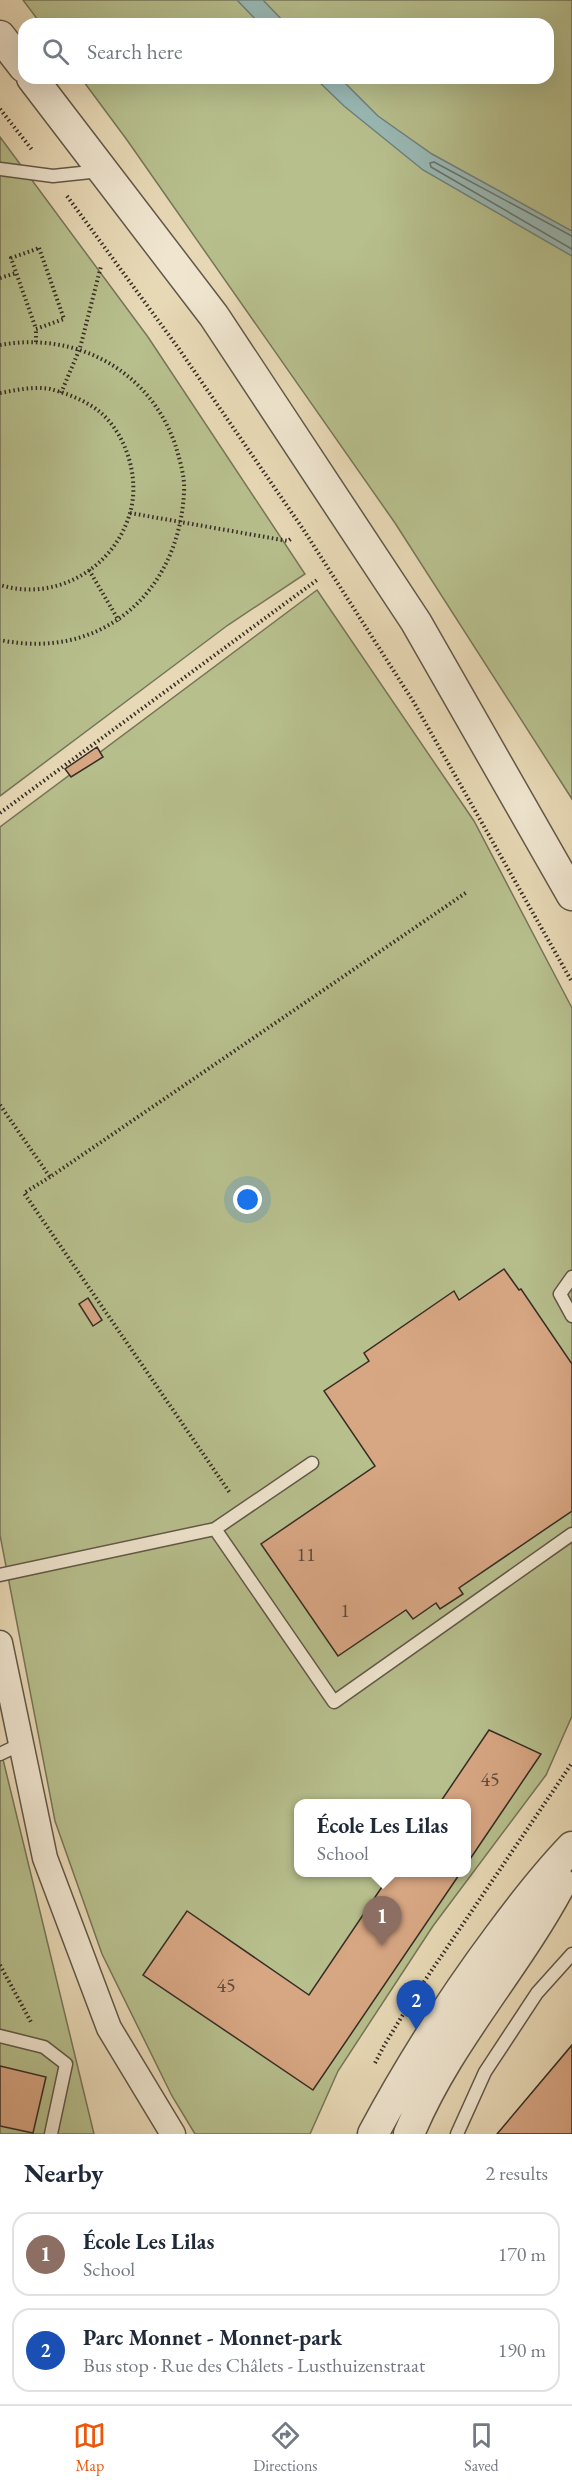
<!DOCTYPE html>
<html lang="en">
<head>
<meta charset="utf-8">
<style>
  :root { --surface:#fff; --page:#f2f2f3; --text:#1f2937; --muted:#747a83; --line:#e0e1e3; --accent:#ea580c }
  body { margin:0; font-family:"EB Garamond",serif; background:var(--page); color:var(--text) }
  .you { position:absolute; left:248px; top:1200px; width:21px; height:21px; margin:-15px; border:4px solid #fff; border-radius:50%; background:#1a73e8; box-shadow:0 0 0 9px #1a73e833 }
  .badge { display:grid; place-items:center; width:39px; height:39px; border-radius:50%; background:var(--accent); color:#fff; font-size:20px; font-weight:700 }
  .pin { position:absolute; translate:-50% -50px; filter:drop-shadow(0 2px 3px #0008) }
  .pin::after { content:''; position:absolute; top:32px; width:21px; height:18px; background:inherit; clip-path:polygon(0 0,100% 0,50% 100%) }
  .popup { position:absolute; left:294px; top:1799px; width:177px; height:78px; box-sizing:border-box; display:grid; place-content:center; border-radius:12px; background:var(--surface); filter:drop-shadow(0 2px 4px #0005); font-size:20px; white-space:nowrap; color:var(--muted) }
  .popup b { font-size:22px; color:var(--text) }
  .popup::after { content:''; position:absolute; left:50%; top:100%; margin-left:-12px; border:12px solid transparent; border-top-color:var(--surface) }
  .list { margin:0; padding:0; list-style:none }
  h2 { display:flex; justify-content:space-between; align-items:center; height:78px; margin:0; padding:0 24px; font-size:26px }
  h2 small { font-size:20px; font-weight:400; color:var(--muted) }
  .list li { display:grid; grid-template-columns:39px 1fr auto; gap:18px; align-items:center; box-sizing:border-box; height:84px; margin:0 12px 12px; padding:0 12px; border:2px solid var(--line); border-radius:18px }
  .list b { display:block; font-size:22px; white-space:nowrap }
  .list p { margin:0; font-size:20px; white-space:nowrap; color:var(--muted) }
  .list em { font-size:20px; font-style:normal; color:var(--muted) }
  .icon { flex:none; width:33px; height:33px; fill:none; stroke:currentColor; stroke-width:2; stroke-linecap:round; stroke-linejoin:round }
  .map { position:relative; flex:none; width:572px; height:2134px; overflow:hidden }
  .search { position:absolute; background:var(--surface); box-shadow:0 6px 24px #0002; left:18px; right:18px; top:18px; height:66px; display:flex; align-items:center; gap:15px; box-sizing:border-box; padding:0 21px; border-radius:18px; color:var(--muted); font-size:22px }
  .sheet { height:270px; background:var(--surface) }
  nav { display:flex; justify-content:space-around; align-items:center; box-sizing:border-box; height:84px; border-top:2px solid var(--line); background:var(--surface); font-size:16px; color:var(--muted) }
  nav a { display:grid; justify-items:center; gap:3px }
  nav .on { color:var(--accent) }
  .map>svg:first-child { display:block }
</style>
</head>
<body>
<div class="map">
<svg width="572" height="2134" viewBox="0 0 572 2134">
  <rect width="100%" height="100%" fill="#e8d9b6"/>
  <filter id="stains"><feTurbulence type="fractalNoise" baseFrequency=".00333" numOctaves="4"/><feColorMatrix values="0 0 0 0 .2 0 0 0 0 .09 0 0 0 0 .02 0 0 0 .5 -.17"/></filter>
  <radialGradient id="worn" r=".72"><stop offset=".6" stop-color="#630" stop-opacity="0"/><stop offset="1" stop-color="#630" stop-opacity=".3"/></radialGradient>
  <path fill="#b7bf8d" stroke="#767659" stroke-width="1.5" fill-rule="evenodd" d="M 23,0 L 572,0 L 572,799 L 395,523 L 127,140 L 81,78 L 548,78 L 548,24 L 41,24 Z
    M 0,137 L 148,337 L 305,574 L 228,625 L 0,796 Z
    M 317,590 L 474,821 L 572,1008 L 572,1716 L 546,1775 L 433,1926 L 338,2071 L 310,2134 L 195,2134 L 172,2096 L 102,1954 L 55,1821 L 0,1535 L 0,827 ZM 298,1804 L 466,1804 L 466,1872 L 298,1872 Z
    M 0,1747 L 94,2134 L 0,2134 Z"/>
  <path fill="#99b9b5" stroke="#71817b" stroke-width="1.5" d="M 237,0 L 263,0 L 286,24 L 260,24 Z
    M 315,78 L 340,78 L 378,116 L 432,154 L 572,231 L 572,256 L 423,170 L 344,106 Z"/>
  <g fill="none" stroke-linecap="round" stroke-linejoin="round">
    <path stroke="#68736d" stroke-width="1.5" d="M 572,236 L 434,162 L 430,163 L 431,167 L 572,249"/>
  </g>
  <path fill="#d7a683" stroke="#362d25" stroke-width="1.5" d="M 97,747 L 103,757 L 71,777 L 65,769 Z
    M 504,1269 L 519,1290 L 521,1289 L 572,1364 L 572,1511 L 459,1588 L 463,1594 L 440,1609 L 436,1603 L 413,1619 L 406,1610 L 338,1656 L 261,1544 L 375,1466 L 324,1391 L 369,1361 L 364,1353 L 454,1291 L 459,1300 Z
    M 88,1298 L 102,1320 L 93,1326 L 79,1304 Z
    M 489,1730 L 541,1754 L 466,1865 L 466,1804 L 439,1804 Z
    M 392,1872 L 461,1872 L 313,2090 L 143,1975 L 187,1911 L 309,1995 Z
    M 572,2045 L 572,2134 L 497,2134 Z
    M 0,2066 L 46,2077 L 33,2133 L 0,2126 Z"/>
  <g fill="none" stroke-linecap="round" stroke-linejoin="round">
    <defs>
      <path id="service" d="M 0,169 L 53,176 L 100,171
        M 572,1277 L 560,1294 L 572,1316
        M 215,1529 L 312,1463
        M 0,1575 L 215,1529 L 334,1702 L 572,1534
        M 0,1754 L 21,1744
        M 0,2036 L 44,2047 L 66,2064 L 51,2134
        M 457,2134 L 485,2072 L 537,1993 L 572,1954"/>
      <path id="minor" d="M 0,1643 L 45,1858 L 109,2028 L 173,2134"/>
      <path id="tertiary" d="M 0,36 L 24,67
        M 32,78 L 214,316 L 416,622 L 572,895
        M 373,2134 C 410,2065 452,1999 499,1936 C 522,1905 545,1875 572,1847
        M 409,2134 C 446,2043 515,1970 561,1883"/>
    </defs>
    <use href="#service" stroke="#625849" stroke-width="15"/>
    <use href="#minor" stroke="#625849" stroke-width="27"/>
    <use href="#tertiary" stroke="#625849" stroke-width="33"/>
    <path stroke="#362d25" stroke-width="4" stroke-dasharray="1.5 3" stroke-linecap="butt" d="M 0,109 L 33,151
      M 67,196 L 179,349 L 303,529 L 413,701 L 572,982
      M 39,248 L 64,319 L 36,329 L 11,258 Z
      M 0,278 L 16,273
      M 36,342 L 36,329
      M 0,345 C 77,331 151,371 176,447 C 180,461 185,477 184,492 C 179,593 101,661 0,640
      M 0,393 C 17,390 33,386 50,389 C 66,393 87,401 100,412 C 127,435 140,479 130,513 C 114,569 55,602 0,585
      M 61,393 L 80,348 L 101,266
      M 130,513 L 288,541 L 292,538
      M 89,570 L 119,621
      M 0,813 L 317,580
      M 0,1105 L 50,1177 L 467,892
      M 50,1177 L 24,1193 L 230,1493
      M 0,1965 L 31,2022
      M 375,2063 L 385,2044 L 415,1995 L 572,1763"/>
    <use href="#service" stroke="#f0e6d0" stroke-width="12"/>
    <use href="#minor" stroke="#f0e6d0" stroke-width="24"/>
    <use href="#tertiary" stroke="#f0e6d0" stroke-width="30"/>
  </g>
  <g text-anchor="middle" stroke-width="4.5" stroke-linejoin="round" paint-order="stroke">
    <g font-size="20" fill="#5e4b3c">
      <text x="306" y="1561">11</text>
      <text x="345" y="1617">1</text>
      <text x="490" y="1786">45</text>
      <text x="226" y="1992">45</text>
    </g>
  </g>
  <rect width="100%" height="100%" filter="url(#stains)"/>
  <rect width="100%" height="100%" fill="url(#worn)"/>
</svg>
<div class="you"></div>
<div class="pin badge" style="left:382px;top:1946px;background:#8d6e63">1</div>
<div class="popup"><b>École Les Lilas</b>School</div>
<div class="pin badge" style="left:416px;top:2030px;background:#1a4fb4">2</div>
<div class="search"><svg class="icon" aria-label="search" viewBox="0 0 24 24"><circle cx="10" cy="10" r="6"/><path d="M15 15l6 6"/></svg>Search here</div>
</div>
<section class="sheet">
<h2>Nearby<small>2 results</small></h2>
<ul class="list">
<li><span class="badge" style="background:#8d6e63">1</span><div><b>École Les Lilas</b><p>School</p></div><em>170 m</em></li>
<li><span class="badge" style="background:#1a4fb4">2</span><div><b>Parc Monnet - Monnet-park</b><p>Bus stop · Rue des Châlets - Lusthuizenstraat</p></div><em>190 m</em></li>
</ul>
</section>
<nav>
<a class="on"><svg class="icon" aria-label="map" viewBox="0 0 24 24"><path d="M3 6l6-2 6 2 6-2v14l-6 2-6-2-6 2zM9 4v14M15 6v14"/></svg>Map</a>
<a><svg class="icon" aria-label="directions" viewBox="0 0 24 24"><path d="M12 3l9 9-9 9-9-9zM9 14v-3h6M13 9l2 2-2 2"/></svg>Directions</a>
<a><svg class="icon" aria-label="saved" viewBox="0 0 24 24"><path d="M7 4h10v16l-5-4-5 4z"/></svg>Saved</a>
</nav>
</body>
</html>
